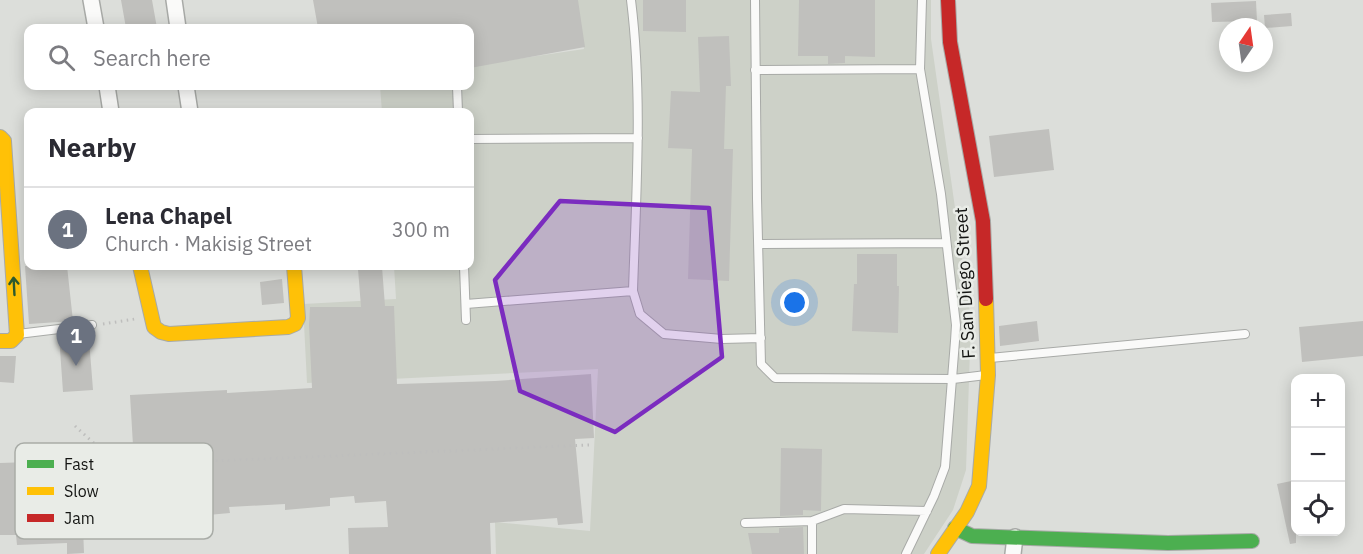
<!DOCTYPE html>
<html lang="en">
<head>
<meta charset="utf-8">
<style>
  :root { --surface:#fff; --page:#f2f2f3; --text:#2b2b33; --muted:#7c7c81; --line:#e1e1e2; --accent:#5a5b59 }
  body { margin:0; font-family:"IBM Plex Sans",sans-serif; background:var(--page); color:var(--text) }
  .controls { position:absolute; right:18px; bottom:18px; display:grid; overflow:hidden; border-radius:12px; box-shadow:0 3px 15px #0003 }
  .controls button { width:54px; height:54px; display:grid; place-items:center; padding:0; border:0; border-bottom:2px solid var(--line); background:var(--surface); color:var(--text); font:30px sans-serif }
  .compass { position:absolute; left:1219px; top:18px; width:54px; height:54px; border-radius:50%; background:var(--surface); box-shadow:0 3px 15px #0003; rotate:13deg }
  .you { position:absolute; left:795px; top:303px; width:21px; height:21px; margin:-15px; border:4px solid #fff; border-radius:50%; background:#1a73e8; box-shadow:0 0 0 9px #1a73e833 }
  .badge { display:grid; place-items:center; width:39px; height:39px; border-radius:50%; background:var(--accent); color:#fff; font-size:20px; font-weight:700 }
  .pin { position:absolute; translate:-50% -50px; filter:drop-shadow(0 2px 3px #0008) }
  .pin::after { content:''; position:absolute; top:32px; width:21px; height:18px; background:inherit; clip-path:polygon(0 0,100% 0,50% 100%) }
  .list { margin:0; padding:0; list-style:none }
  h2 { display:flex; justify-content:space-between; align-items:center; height:78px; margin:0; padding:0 24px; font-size:26px }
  h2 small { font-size:20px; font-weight:400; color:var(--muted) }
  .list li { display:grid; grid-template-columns:39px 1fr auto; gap:18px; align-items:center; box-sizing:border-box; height:84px; padding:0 24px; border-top:2px solid var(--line) }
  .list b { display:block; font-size:22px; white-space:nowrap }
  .list p { margin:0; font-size:20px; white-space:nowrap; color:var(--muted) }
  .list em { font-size:20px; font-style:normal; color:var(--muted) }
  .icon { flex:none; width:33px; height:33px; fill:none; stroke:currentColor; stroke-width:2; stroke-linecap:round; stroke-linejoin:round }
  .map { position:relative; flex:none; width:1363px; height:554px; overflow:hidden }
  .search { position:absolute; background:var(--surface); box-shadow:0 3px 15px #0003; left:24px; top:24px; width:450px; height:66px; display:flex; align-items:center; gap:15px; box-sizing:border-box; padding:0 21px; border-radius:12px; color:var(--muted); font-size:22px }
  .panel { position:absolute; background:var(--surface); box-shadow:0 3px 15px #0003; left:24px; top:108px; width:450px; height:162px; border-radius:12px }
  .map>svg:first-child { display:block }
</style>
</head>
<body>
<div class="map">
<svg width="1363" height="554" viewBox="0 0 1363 554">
  <rect width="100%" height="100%" fill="#dcdeda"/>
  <path fill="#cdd1c8" d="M 577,0 L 931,0 L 931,39 L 971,320 L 966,470 L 953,510 L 924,554 L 496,554 L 495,522 L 590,531 L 598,369 L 307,383 L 303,304 L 396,299 L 394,266 L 470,266 L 470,112 L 382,112 L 380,86 L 470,86 L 470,66 L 584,49 Z"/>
  <path fill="#c0c0bd" d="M 121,0 L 152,0 L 157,28 L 126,28 Z
    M 313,0 L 578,0 L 585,47 L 470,68 L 470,28 L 318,28 Z
    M 643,0 L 686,0 L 686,32 L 643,31 Z
    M 799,0 L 875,0 L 875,57 L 845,56 L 845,63 L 828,64 L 828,56 L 798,56 Z
    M 1256,1 L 1257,21 L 1212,22 L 1211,3 Z
    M 1291,13 L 1292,26 L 1265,28 L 1264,15 Z
    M 729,36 L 731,86 L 726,86 L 724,149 L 733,149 L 729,281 L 688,279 L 692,149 L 668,148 L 671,91 L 700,92 L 698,37 Z
    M 1049,129 L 1054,170 L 994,177 L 989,136 Z
    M 857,254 L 897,254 L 897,286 L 899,286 L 898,333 L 852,331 L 854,284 L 857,284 Z
    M 25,266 L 67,266 L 73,321 L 29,324 Z
    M 382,267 L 385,306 L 394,306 L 397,384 L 495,381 L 591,374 L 594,438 L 575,439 L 583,523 L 558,525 L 557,518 L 490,523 L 491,554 L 349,554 L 348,528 L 388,527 L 386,501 L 355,503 L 354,496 L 330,498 L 330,506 L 285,510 L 285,504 L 229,507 L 230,513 L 208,515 L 209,526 L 185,527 L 181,459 L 134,462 L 130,395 L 227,390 L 227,393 L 312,388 L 309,325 L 310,307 L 361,307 L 358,269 Z
    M 282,279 L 284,303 L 262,305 L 260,282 Z
    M 1037,321 L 1039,341 L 1000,346 L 999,326 Z
    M 1363,321 L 1363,356 L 1302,362 L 1299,327 Z
    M 75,333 L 76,340 L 89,339 L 93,390 L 63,392 L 59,335 Z
    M 0,356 L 16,356 L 14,383 L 0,382 Z
    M 781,448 L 822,449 L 821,511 L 803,510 L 803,515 L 780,516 Z
    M 59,461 L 59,468 L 90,467 L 90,463 L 107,463 L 108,502 L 82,502 L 84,553 L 67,554 L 67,543 L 17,545 L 16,535 L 0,535 L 0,463 Z
    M 1296,480 L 1296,543 L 1290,544 L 1277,484 Z
    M 803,527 L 804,554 L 752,554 L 748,533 L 779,533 L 779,528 Z"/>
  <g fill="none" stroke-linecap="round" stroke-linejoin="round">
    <defs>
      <path id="lane" d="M 631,0 C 643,97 636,194 633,291 L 640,314 L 664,334 L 722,339 L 761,338
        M 755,0 L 757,199 L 761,364 L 775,378 L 953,379 L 986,375
        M 755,70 L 920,69
        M 457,86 L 458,112
        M 470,139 L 638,138
        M 759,244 L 946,243
        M 464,266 L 466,320
        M 466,304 L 633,291
        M 18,334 L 92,325
        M 990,358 L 1245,334
        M 812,521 L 812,554
        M 745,523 L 812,521 L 844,509 L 927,511
        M 906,554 L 934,496 L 945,467 L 955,341 L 956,325 L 941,194 L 920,69 L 922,0"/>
      <path id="street" d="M 91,0 L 96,28
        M 174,0 L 178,28
        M 107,86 L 111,112
        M 186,86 L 190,112
        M 1013,554 L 1015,537"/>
      <path id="fast" d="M 955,528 L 972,536 L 1168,543 L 1252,541"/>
      <path id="slow" d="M 0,137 L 4,141 L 17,335 L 11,341 L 0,341
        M 140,266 L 154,327 L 161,332 L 169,334 L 288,327 L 295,324 L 298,318 L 294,266
        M 938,554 L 967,512 L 979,486 L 988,375 L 986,299"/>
      <path id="jam" d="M 948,0 L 950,42 L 983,221 L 986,299"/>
    </defs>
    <use href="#lane" stroke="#a8aaa7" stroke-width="10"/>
    <use href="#street" stroke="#a8aaa7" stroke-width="18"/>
    <use href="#fast" stroke="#a8aaa7" stroke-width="16"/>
    <use href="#slow" stroke="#a8aaa7" stroke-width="16"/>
    <use href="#jam" stroke="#a8aaa7" stroke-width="16"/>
    <path stroke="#bebebd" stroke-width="3" stroke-dasharray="1.5 4.5" stroke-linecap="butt" d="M 103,324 L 135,319
      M 75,426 L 118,465 L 589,445"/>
    <use href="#lane" stroke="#fafaf9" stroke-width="8"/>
    <use href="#street" stroke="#fafaf9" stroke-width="15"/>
    <use href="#fast" stroke="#4caf50" stroke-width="14"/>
    <use href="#slow" stroke="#ffc107" stroke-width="14"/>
    <use href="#jam" stroke="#c62828" stroke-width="14"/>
  </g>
  <defs><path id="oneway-shaft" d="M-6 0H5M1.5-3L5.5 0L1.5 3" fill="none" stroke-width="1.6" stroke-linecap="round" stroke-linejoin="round" transform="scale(1.5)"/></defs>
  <use stroke="#2d5a2e" href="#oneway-shaft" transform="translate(14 286) rotate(-93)"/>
  <path fill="#7b2cbf" fill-opacity="0.2" stroke="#7b2cbf" stroke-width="4.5" stroke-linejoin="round" d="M 560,201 L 709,208 L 722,357 L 615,432 L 520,391 L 495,280 Z"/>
  <g text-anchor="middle" stroke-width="5" stroke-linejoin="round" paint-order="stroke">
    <g font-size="18" fill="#141513" stroke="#e9ece7">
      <text transform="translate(965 283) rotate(-93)" y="6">F. San Diego Street</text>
    </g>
  </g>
  <rect x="15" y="443" width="198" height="96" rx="9" fill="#e9ece7" stroke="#a9aca7" stroke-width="1.5"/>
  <rect x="27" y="460" width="27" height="8" fill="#4caf50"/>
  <rect x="27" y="487" width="27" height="8" fill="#ffc107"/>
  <rect x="27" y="514" width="27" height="8" fill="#c62828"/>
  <g font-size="16" fill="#141513">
    <text x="64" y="470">Fast</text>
    <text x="64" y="497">Slow</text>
    <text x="64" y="524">Jam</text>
  </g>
</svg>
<div class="controls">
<button>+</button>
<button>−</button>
<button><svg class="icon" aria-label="locate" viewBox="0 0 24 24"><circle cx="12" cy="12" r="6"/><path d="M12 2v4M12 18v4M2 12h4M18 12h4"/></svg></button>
</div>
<svg class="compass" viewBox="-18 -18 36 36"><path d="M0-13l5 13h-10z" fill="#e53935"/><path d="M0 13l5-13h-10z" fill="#7c7c81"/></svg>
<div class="you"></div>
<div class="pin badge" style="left:76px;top:366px;background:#6b7280">1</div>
<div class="search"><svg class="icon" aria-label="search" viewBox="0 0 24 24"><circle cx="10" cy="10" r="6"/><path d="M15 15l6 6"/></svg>Search here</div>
<section class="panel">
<h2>Nearby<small></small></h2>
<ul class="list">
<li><span class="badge" style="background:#6b7280">1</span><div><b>Lena Chapel</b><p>Church · Makisig Street</p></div><em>300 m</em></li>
</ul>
</section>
</div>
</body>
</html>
